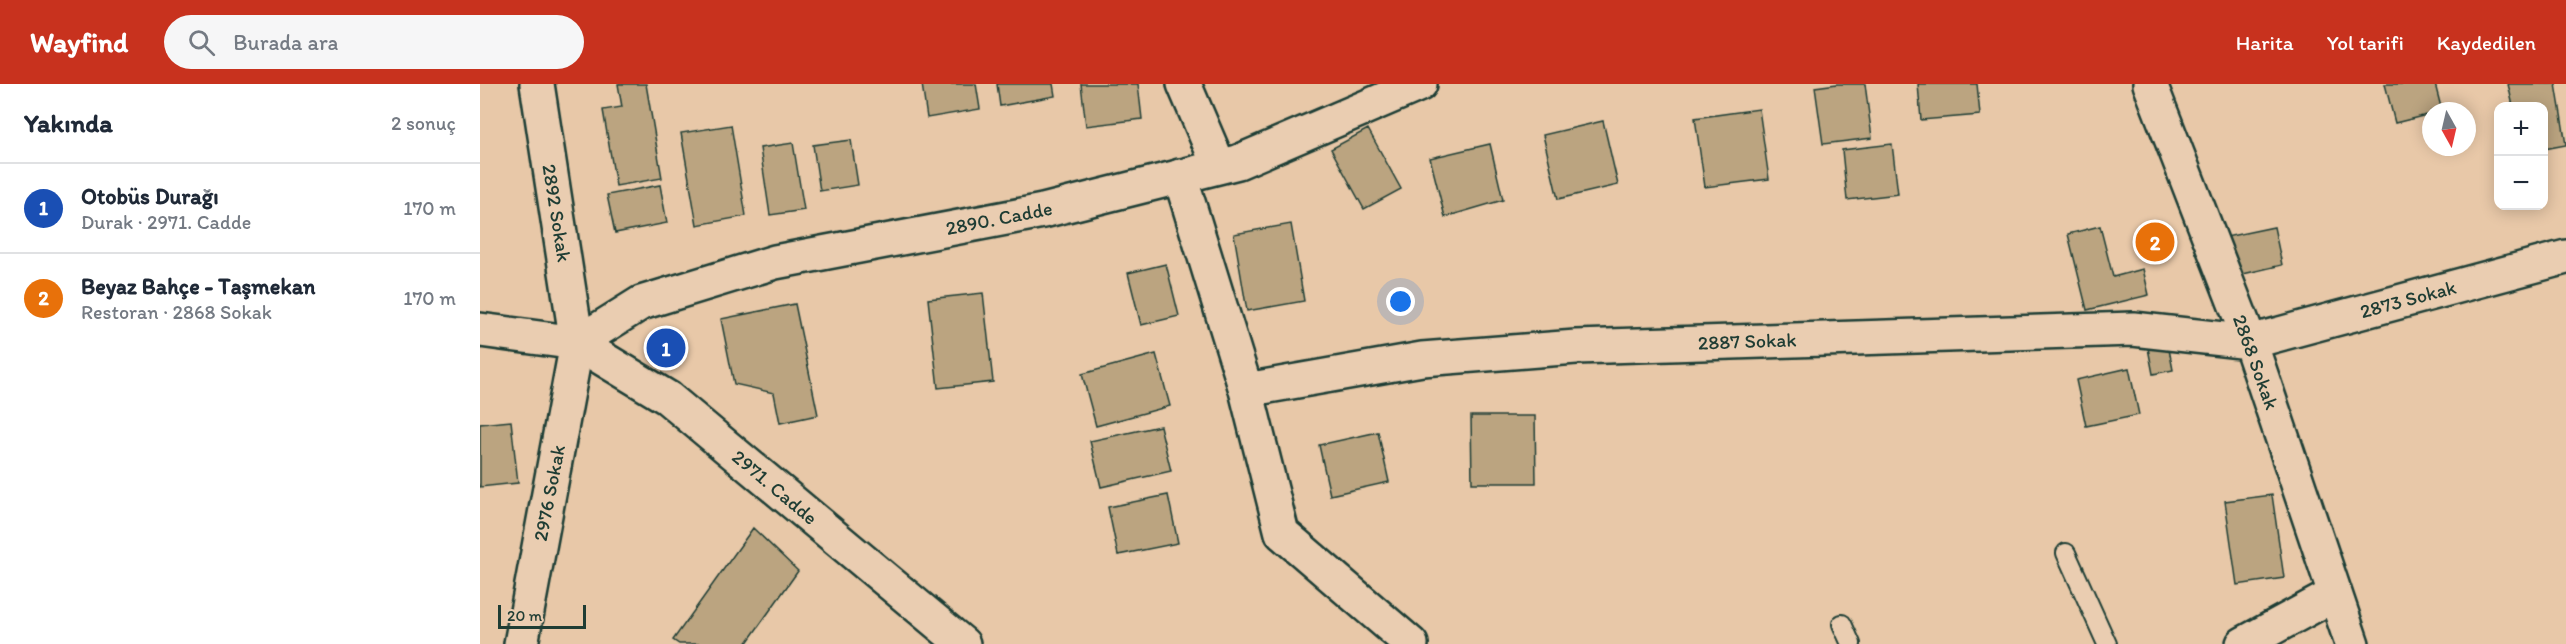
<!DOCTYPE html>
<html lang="tr">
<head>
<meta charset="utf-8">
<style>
  :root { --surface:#fff; --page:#f6f6f7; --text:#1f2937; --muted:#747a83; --line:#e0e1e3; --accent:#c8321e }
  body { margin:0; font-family:Itim,sans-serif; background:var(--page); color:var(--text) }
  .controls { position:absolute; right:18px; top:18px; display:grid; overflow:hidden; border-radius:12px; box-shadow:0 3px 15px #0003 }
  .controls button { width:54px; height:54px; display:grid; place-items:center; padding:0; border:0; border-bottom:2px solid var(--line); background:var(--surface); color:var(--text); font:30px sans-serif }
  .compass { position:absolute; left:1942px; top:18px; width:54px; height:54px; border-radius:50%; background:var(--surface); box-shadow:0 3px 15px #0003; rotate:172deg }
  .scale { position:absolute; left:18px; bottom:15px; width:88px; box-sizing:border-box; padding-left:6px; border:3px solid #1f3d34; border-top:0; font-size:16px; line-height:21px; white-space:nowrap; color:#1f3d34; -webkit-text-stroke:4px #eacdb1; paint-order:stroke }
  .you { position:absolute; left:921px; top:218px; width:21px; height:21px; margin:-15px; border:4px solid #fff; border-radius:50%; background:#1a73e8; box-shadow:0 0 0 9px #1a73e833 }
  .badge { display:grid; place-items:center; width:39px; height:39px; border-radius:50%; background:var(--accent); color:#fff; font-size:20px; font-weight:700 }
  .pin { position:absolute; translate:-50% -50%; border:3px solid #fff; box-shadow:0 2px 6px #0006 }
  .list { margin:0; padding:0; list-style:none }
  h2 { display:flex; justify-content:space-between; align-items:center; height:78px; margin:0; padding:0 24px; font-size:26px }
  h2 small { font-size:20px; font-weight:400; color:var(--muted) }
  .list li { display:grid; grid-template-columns:39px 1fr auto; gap:18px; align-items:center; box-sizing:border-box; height:90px; padding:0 24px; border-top:2px solid var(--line) }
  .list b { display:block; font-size:22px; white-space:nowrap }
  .list p { margin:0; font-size:20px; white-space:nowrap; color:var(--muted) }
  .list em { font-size:20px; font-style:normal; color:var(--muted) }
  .icon { flex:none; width:33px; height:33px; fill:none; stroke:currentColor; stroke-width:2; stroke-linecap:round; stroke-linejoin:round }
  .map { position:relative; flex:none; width:2086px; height:560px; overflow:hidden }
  header { display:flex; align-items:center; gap:36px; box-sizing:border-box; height:84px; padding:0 30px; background:var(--accent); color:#fff }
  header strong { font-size:28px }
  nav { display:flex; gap:33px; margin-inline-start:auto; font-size:21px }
  .search { width:420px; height:54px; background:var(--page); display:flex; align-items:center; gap:15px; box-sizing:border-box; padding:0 21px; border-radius:33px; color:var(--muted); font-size:22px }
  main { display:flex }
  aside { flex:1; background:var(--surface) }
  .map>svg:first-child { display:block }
</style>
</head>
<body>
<header>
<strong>Wayfind</strong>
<div class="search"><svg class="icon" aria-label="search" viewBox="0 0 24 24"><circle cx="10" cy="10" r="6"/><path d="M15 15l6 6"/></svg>Burada ara</div>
<nav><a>Harita</a><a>Yol tarifi</a><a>Kaydedilen</a></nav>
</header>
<main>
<aside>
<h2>Yakında<small>2 sonuç</small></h2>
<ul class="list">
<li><span class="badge" style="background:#1a4fb4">1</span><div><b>Otobüs Durağı</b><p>Durak · 2971. Cadde</p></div><em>170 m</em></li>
<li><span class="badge" style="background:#e8710a">2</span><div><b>Beyaz Bahçe - Taşmekan</b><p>Restoran · 2868 Sokak</p></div><em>170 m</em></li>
</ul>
</aside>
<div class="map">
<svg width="2086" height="560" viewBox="0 0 2086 560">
  <rect width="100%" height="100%" fill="#e8c8a8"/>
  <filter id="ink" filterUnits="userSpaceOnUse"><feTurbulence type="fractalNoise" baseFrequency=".0167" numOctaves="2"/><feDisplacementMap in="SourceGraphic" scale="12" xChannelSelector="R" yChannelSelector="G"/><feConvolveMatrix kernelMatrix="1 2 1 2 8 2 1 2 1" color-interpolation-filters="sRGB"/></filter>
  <g filter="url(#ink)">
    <path fill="#bba480" stroke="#1f3d34" stroke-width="1.5" d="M 138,0 L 166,0 L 182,94 L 136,102 L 123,26 L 142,23 Z
      M 442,0 L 496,0 L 500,25 L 447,34 Z
      M 517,0 L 573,0 L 575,12 L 520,22 Z
      M 601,0 L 658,0 L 662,35 L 606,42 Z
      M 1357,0 L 1385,0 L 1392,54 L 1343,60 L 1335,3 Z
      M 1438,0 L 1497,0 L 1500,31 L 1441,36 Z
      M 1905,0 L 1955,0 L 1962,27 L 1951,27 L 1951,30 L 1915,39 Z
      M 2028,0 L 2076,0 L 2086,61 L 2064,65 L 2064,22 L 2033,22 Z
      M 1279,25 L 1289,95 L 1225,103 L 1215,34 Z
      M 1123,37 L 1138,101 L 1078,115 L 1063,51 Z
      M 251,41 L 266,132 L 217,141 L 201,49 Z
      M 888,45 L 921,105 L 884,125 L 851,65 Z
      M 371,56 L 378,101 L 340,107 L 333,61 Z
      M 313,59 L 324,126 L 290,131 L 280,64 Z
      M 1010,60 L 1023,116 L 965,133 L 950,74 Z
      M 1412,60 L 1418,110 L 1367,116 L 1362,66 Z
      M 180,101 L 187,139 L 135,149 L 127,111 Z
      M 811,140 L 824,217 L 767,227 L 754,150 Z
      M 1620,142 L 1633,193 L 1663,185 L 1669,211 L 1607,226 L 1588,150 Z
      M 1794,143 L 1802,181 L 1750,193 L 1741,154 Z
      M 686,180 L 699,232 L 661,241 L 648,189 Z
      M 503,209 L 513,298 L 458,304 L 448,215 Z
      M 315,220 L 338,331 L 300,339 L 294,309 L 254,300 L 241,235 Z
      M 1688,260 L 1693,286 L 1673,290 L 1668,264 Z
      M 676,270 L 690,322 L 616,342 L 602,290 Z
      M 1649,284 L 1659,331 L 1606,342 L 1596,296 Z
      M 991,332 L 1055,332 L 1056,399 L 992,399 Z
      M 31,337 L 38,399 L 0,403 L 0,340 Z
      M 680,342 L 691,387 L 621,403 L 610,357 Z
      M 898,348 L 909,398 L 850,411 L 839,361 Z
      M 688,411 L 698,459 L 638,471 L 628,423 Z
      M 1792,411 L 1804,494 L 1757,501 L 1745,417 Z
      M 273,444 L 318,487 L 266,560 L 199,560 L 193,556 Z"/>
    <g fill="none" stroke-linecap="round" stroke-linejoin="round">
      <defs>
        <path id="service" d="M 1586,469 L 1627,560
          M 1362,540 L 1371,560"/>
        <path id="minor" d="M 704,0 L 739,82
          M 1670,0 L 1770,258 L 1872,560
          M 700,92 L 766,306 L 802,449 L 931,560
          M 766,306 L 942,275 L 1096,263 L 1653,245 L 1770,258 L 2086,173
          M 41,560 L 97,259
          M 1763,560 L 1855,510"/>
        <path id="tertiary" d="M 57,0 L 97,259
          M 0,246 L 97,259 L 188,314 L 483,560
          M 97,259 L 161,219 L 295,178 L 563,127 L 758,78 L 940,0"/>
      </defs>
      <use href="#service" stroke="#1f3d34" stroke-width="22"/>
      <use href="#minor" stroke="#1f3d34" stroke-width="38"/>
      <use href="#tertiary" stroke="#1f3d34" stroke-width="38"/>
      <use href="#service" stroke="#eacdb1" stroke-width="18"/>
      <use href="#minor" stroke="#eacdb1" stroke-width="33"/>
      <use href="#tertiary" stroke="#eacdb1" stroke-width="33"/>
    </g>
  </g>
  <g text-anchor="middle" stroke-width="4.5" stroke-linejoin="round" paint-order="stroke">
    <g font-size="20" fill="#1f3d34" stroke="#eacdb1">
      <text transform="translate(77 129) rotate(81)" y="7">2892 Sokak</text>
      <text transform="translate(519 134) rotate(-11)" y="7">2890. Cadde</text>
      <text transform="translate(1928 215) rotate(-15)" y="7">2873 Sokak</text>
      <text transform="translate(1267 257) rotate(-2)" y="7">2887 Sokak</text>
      <text transform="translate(1776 278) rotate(70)" y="7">2868 Sokak</text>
      <text transform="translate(295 403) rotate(40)" y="7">2971. Cadde</text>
      <text transform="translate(69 409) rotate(-79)" y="7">2976 Sokak</text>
    </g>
  </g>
</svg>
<div class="controls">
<button>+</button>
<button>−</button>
</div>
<svg class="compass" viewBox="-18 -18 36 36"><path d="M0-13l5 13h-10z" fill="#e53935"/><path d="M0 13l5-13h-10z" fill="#747a83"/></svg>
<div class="scale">20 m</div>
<div class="you"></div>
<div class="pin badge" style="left:186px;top:264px;background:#1a4fb4">1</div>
<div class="pin badge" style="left:1675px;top:158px;background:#e8710a">2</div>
</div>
</main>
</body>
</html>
